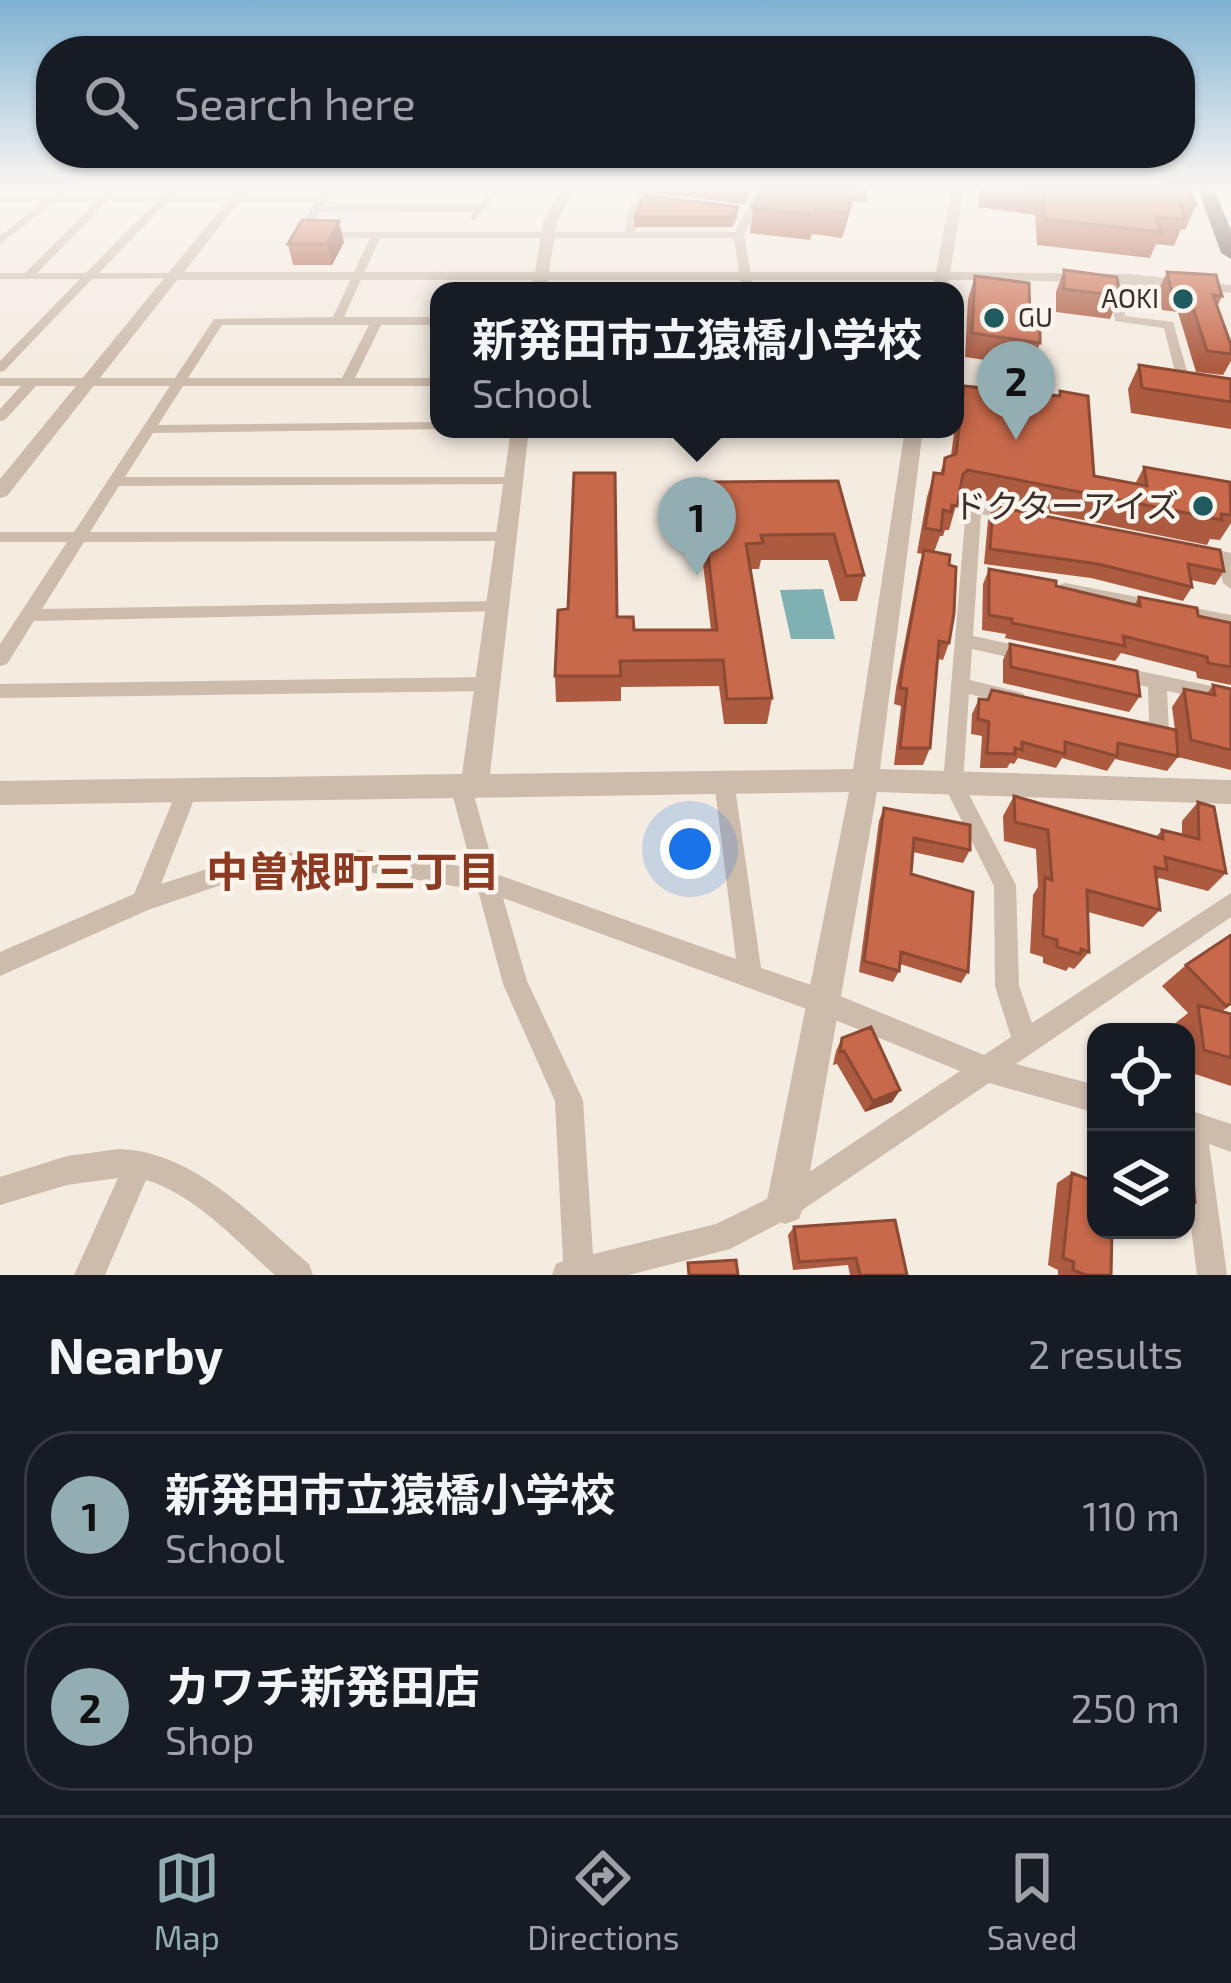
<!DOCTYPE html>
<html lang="en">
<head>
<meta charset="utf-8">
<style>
  :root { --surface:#171b24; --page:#20242c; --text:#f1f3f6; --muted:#9ea1a6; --line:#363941; --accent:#92aeb2 }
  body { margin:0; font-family:"Exo 2","Noto Sans JP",sans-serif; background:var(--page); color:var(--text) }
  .controls { position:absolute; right:36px; bottom:36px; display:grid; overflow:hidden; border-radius:24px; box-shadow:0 3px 9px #0004 }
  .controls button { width:108px; height:108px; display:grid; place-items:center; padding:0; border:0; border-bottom:3px solid var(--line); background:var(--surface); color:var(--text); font:60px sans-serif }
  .you { position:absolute; left:690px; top:849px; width:42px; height:42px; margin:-30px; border:9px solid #fff; border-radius:50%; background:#1a73e8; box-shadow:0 0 0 18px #1a73e833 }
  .badge { display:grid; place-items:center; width:78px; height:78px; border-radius:50%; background:var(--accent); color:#111; font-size:39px; font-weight:700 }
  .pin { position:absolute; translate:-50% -99px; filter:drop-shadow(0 3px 6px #0008) }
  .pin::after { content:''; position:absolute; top:63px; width:42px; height:36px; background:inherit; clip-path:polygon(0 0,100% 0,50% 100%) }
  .popup { position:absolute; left:430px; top:282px; width:534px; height:156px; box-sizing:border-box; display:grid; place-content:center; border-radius:24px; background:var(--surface); filter:drop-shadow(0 3px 9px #0005); font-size:39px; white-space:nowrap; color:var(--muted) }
  .popup b { font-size:45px; color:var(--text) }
  .popup::after { content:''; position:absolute; left:50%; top:100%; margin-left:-24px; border:24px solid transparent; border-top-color:var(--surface) }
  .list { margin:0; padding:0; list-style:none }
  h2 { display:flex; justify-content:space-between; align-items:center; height:156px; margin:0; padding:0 48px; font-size:51px }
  h2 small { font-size:39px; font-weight:400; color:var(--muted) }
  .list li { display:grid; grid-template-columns:78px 1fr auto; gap:36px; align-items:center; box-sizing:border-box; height:168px; margin:0 24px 24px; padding:0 24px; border:3px solid var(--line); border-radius:48px }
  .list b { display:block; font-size:45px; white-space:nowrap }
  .list p { margin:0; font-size:39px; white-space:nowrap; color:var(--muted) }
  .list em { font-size:39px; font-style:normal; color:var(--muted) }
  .icon { flex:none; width:66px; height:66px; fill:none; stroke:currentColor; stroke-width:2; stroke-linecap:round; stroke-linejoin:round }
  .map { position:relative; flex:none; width:1231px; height:1275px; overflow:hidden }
  .search { position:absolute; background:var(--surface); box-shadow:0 3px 9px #0004; left:36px; right:36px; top:36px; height:132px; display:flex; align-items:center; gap:30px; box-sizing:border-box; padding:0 42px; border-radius:48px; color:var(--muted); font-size:45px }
  .sheet { height:540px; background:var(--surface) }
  nav { display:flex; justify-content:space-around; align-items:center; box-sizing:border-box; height:168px; border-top:3px solid var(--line); background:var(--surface); font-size:33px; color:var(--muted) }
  nav a { display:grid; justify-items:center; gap:6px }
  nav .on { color:var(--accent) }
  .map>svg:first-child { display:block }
</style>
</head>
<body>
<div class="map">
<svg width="1231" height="1275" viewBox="0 0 1231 1275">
  <rect width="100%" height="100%" fill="#f4ebe1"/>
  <path fill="#7fb0b2" d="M 823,589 L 835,639 L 791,639 L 780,590 Z"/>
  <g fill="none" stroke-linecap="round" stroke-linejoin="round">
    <path fill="#cdbbac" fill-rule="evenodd" d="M 171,189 L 176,192 L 173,195 L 320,195 L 324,189 L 332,189 L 323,206 L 479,205 L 491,189 L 500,189 L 474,221 L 469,218 L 474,211 L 319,212 L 308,232 L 625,232 L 628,208 L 644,189 L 653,189 L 638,208 L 635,232 L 735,232 L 757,189 L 766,189 L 744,235 L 754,291 L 742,291 L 734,238 L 380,238 L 344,317 L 439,317 L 439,325 L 381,325 L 355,378 L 439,378 L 439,386 L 183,386 L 158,425 L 439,422 L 439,429 L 444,429 L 153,433 L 125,477 L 514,477 L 521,481 L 519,484 L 119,486 L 90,532 L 505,532 L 513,537 L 511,541 L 84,542 L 42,609 L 497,601 L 503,603 L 506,607 L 503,611 L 34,621 L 7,664 L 0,666 L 0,644 L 67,542 L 0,542 L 0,532 L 74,532 L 170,386 L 36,386 L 5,420 L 0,421 L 0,409 L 21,386 L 0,386 L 0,378 L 175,378 L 214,319 L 333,317 L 370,238 L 297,237 L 296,235 L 316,201 L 168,201 L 99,273 L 177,273 L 182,276 L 181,278 L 92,279 L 4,371 L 0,372 L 0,361 L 80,279 L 0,279 L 0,273 L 25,273 L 97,201 L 56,201 L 0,244 L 0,236 L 44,201 L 0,201 L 0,195 L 51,195 L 57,192 L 62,195 L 103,195 L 109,191 L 113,195 L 163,195 ZM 108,201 L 157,201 L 86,273 L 37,273 ZM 222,325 L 369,325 L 342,378 L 188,378 Z
      M 1115,279 L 1121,282 L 1125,316 L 1173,322 L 1189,378 L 1231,385 L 1231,393 L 1178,384 L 1164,328 L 1115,321 L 1109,282 Z
      M 974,503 L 1012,510 L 1020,515 L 1012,520 L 981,514 L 973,636 L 1030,648 L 1039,655 L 1030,662 L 972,649 L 970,680 L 1023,693 L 1026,698 L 1023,703 L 1016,705 L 969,694 L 963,783 L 1016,885 L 1019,986 L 1032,1023 L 1231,893 L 1231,917 L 1016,1064 L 1096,1085 L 1096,1113 L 989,1083 L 795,1215 L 730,1249 L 629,1275 L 552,1275 L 556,1264 L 563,1261 L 555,1101 L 503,984 L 478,890 L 351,869 L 247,876 L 148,910 L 0,976 L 0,952 L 134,894 L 179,786 L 186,783 L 193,786 L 197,792 L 161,884 L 247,856 L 351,849 L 472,868 L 453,797 C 460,785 468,772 482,777 L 485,783 L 475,799 L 496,874 L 736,959 L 714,781 L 717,775 L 724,772 L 731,775 L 734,781 L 761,968 L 823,989 L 984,1055 L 1011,1037 L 995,986 L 994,886 L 943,783 L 966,508 ZM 503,898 L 823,1015 L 960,1071 L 775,1195 L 716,1224 L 593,1254 L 583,1100 L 527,981 Z
      M 1198,546 L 1231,553 L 1231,589 L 1223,583 L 1218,561 L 1192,555 L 1190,551 Z
      M 1065,583 L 1231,615 L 1231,627 L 1059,593 L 1056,589 L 1059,585 Z
      M 1115,666 L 1231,690 L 1231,704 L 1167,691 L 1169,731 L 1166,737 L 1159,739 L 1135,733 L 1132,727 L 1135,721 L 1149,721 L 1148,687 L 1108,678 L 1106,673 L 1108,668 Z
      M 487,677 L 494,679 L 496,684 L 494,689 L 487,691 L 0,698 L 0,684 Z
      M 1186,1109 L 1231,1124 L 1231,1152 L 1209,1144 L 1227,1275 L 1197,1275 L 1186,1187 Z
      M 119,1149 C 196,1152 254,1218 309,1264 L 313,1275 L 275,1275 C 237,1242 196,1195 146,1180 L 105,1275 L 74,1275 L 118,1178 L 67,1185 L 0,1205 L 0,1177 L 67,1156 Z"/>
    <path fill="#cdbbac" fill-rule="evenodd" d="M 237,189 L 249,189 L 184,272 L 535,272 L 543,222 L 563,189 L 575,189 L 557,222 L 549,272 L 936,272 L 952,189 L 964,189 L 950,272 L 1131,274 L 1231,285 L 1231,293 C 1137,283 1044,280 949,280 L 946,291 L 934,291 L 934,280 L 548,280 L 546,291 L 532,291 L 533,280 L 177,280 L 7,496 L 0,498 L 0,479 Z
      M 511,429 L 529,429 L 490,774 L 853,769 L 905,429 L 923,429 L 880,769 L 1231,780 L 1231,804 L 877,792 L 804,1205 L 799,1219 L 785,1224 L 771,1219 L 766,1205 L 849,792 L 0,805 L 0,781 L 462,774 Z"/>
    <path fill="#6c584f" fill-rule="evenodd" d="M 1198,189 L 1214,189 L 1231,230 L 1231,259 L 1221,253 Z"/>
  </g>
  <path fill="#ac5a40" d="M 654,189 L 752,189 L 744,204 L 654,193 Z
    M 762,189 L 869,189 L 866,202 L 853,201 L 842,238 L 812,234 L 810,240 L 750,233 L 753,208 Z
    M 980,189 L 1189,189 L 1196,205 L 1185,230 L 1181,229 L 1174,246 L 1156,244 L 1150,258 L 1037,245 L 1035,215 L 978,207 Z
    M 738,207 L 737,218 L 732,227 L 634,227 L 635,217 Z
    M 344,242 L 332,265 L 293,265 L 288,244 Z
    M 1064,270 L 1120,296 L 1110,319 L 1056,312 L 1056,292 Z
    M 1167,272 L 1222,296 L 1217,307 L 1231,345 L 1231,361 L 1223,375 L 1196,372 L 1178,312 L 1162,310 L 1158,291 Z
    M 975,276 L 1030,318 L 1040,343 L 1031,367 L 965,357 L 968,299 Z
    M 1139,365 L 1231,379 L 1231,429 L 1131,413 L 1128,389 Z
    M 964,386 L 1058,396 L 1060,391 L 1094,476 L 1135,484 L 1144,467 L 1231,486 L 1231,523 L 1220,540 L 1210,539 L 1207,545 L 959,495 L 949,530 L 945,530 L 943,536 L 940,536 L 934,552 L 949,565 L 949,643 L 943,660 L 938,659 L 930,748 L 923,765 L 894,765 L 901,706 L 894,704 L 896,688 L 919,567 L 923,554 L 917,553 L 927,497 L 934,473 L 940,474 L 945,458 L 951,456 L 957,409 Z
    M 838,481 L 864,575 L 857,601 L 840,601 L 828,560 L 761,560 L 759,569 L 750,569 L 772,698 L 767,724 L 724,724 L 719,686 L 621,687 L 621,701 L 556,702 L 555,676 L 617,617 L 634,630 L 711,630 L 703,564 L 706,538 L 716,538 L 712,508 L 714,482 Z
    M 993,506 L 1224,571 L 1215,585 L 1191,580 L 1192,587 L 1183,601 L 1091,578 L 984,564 L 988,520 Z
    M 989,569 L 1134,605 L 1139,597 L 1198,616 L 1231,623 L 1231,685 L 1197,678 L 1196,672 L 1121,653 L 1115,661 L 1005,638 L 1006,634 L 982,630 L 983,584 Z
    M 1010,644 L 1140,696 L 1129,712 L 1003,683 L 1003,660 Z
    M 1213,685 L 1231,689 L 1231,770 L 1178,757 L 1167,771 L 1115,759 L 1107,771 L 1062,758 L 1056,768 L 1018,758 L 1014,764 L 1010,763 L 1007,768 L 980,768 L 982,736 L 971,734 L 972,714 L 979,699 L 1175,730 L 1172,707 L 1184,689 L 1207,694 Z
    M 1014,796 L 1156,837 L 1162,830 L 1182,835 L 1182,821 L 1198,802 L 1226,873 L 1208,891 L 1159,878 L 1156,881 L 1160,910 L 1143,927 L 1088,912 L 1089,952 L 1074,969 L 1069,967 L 1066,971 L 1043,963 L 1043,957 L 1030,953 L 1033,895 L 1038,887 L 1036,849 L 1004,841 L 1003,816 Z
    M 884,808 L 970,850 L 963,863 L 913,852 L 911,874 L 968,972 L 961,983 L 900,964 L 899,971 L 893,982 L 859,972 L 879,821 Z
    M 1231,935 L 1231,1005 L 1221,1012 L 1231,1014 L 1231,1086 L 1186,1071 L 1186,1032 L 1174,1032 L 1173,1025 L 1188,1013 L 1162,986 L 1186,965 Z
    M 842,1038 L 900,1090 L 892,1102 L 865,1112 L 837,1064 L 833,1065 L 836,1051 Z
    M 1072,1173 L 1111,1275 L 1058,1275 L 1058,1270 L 1048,1265 L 1057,1183 Z
    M 794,1227 L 907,1275 L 850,1275 L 848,1265 L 793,1270 L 788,1235 Z"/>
  <path fill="#8c4a34" d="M 746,189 L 752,189 L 744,204 Z
    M 854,189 L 853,201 L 842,238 L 847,212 Z
    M 339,221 L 344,242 L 332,265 L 327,244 Z
    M 900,1090 L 892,1102 L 865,1112 L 873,1101 Z"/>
  <path fill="#c8694b" stroke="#8c4a34" stroke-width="3" d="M 762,189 L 854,189 L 847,212 L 816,209 L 814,214 L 753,208 Z
    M 1030,189 L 1189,189 L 1196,205 L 1180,203 L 1185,220 L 1156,217 L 1161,232 L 1045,219 L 1043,190 Z
    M 644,195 L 738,207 L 733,217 L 635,217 Z
    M 302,220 L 339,221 L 327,244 L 288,244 Z
    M 1064,270 L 1117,277 L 1120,296 L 1064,289 Z
    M 1167,272 L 1216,275 L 1222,296 L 1213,295 L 1231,345 L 1231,354 L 1207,351 L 1188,292 L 1171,290 Z
    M 975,276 L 1029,283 L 1030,318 L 1040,320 L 1040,343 L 972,333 Z
    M 834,289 L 872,289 L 873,291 L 835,291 Z
    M 1139,365 L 1231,379 L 1231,402 L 1142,388 Z
    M 964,386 L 1060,396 L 1060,391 L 1088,396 L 1094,476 L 1147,486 L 1144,467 L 1230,482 L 1231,515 L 1221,514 L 1222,520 L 968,470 L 963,474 L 957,506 L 952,505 L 951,512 L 943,510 L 941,531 L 925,528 L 934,473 L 943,474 L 945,458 L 956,454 Z
    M 574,473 L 615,473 L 617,617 L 633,617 L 634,630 L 717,630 L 706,538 L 722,538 L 714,482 L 838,481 L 864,575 L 846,576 L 834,534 L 761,535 L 763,543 L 746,544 L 772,698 L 727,699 L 723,660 L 620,661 L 621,676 L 555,676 L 558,610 L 568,609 Z
    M 993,506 L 1220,550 L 1224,571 L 1188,564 L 1192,587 L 1098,564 L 990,549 Z
    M 924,550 L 950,555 L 949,565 L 956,567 L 954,613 L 949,643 L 939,641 L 930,748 L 900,748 L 907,689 L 900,688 L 902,671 Z
    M 989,569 L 1056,581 L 1056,586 L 1140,606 L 1139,597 L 1197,608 L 1198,616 L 1231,623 L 1231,667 L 1208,663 L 1207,657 L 1123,636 L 1125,646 L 1012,623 L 1012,619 L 989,615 Z
    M 1010,644 L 1137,671 L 1140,696 L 1011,667 Z
    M 1213,685 L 1231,689 L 1231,750 L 1191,740 L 1184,689 L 1215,695 Z
    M 992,690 L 1176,730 L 1178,756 L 1118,743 L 1117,756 L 1065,742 L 1065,754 L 1022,742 L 1022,750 L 1015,748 L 1015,754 L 987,753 L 989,722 L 978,719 L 979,699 L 988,700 Z
    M 1014,796 L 1163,839 L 1162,830 L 1199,839 L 1198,802 L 1214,807 L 1226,873 L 1165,857 L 1167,870 L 1155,867 L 1160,910 L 1087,890 L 1089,952 L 1081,949 L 1080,954 L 1057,947 L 1057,940 L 1043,936 L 1045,877 L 1052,880 L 1048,830 L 1015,822 Z
    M 884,808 L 970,825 L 970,850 L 914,838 L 911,874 L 973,892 L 968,972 L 901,952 L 899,971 L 864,961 Z
    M 1231,935 L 1231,1003 L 1226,1006 L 1186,965 Z
    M 1198,1005 L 1231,1014 L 1231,1058 L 1204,1050 Z
    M 871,1027 L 900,1090 L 873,1101 L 844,1051 L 840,1052 L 842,1038 Z
    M 1186,1138 L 1189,1139 L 1195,1202 L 1186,1199 Z
    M 1072,1173 L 1096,1182 L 1096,1230 L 1112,1230 L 1111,1275 L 1086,1275 L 1073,1270 L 1074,1262 L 1063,1258 Z
    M 895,1220 L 907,1275 L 860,1275 L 856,1258 L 799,1262 L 794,1227 Z
    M 736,1260 L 738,1275 L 689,1275 L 688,1263 Z"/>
  <linearGradient id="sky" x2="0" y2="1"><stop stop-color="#7eb2d2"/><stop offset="0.51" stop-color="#faf6f2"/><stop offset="1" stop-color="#faf6f2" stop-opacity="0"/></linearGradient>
  <rect width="1231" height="367" fill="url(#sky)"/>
  <g fill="#1f5a5e" stroke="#fbf5ee" stroke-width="4.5">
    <circle cx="1183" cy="299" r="12"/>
    <circle cx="994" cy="318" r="12"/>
    <circle cx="1203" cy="506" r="12"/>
  </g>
  <g text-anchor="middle" stroke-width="9" stroke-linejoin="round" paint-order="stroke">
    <g font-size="27" fill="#3b302b" stroke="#fbf5ee" text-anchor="end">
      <text x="1159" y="308">AOKI</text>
      <text x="1018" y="327" text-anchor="start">GU</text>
    </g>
    <g font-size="33" fill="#3b302b" stroke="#fbf5ee" text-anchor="end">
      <text x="1179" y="518">ドクターアイズ</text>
    </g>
    <g font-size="42" font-weight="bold" fill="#8c3b22" stroke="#fbf5ee">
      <text x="353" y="887">中曽根町三丁目</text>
    </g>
  </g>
</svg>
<div class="controls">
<button><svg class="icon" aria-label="locate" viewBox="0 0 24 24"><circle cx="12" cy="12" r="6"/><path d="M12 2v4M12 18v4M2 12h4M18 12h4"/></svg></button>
<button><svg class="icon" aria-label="layers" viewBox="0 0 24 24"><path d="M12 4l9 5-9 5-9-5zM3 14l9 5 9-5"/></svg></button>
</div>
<div class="you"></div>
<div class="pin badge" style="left:697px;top:576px">1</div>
<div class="popup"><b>新発田市立猿橋小学校</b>School</div>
<div class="pin badge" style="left:1016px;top:440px">2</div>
<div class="search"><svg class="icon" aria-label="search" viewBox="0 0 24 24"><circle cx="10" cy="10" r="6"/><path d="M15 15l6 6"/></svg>Search here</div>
</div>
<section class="sheet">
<h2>Nearby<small>2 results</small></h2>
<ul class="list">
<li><span class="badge">1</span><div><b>新発田市立猿橋小学校</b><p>School</p></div><em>110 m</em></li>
<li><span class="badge">2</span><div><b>カワチ新発田店</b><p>Shop</p></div><em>250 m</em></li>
</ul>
</section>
<nav>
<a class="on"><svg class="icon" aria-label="map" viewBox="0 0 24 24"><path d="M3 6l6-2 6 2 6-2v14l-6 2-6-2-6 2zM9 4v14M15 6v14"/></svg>Map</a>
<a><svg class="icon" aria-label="directions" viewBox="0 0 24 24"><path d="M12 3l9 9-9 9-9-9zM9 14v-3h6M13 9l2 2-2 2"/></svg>Directions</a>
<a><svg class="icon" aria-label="saved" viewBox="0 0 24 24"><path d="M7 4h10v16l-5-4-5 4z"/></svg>Saved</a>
</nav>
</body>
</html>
